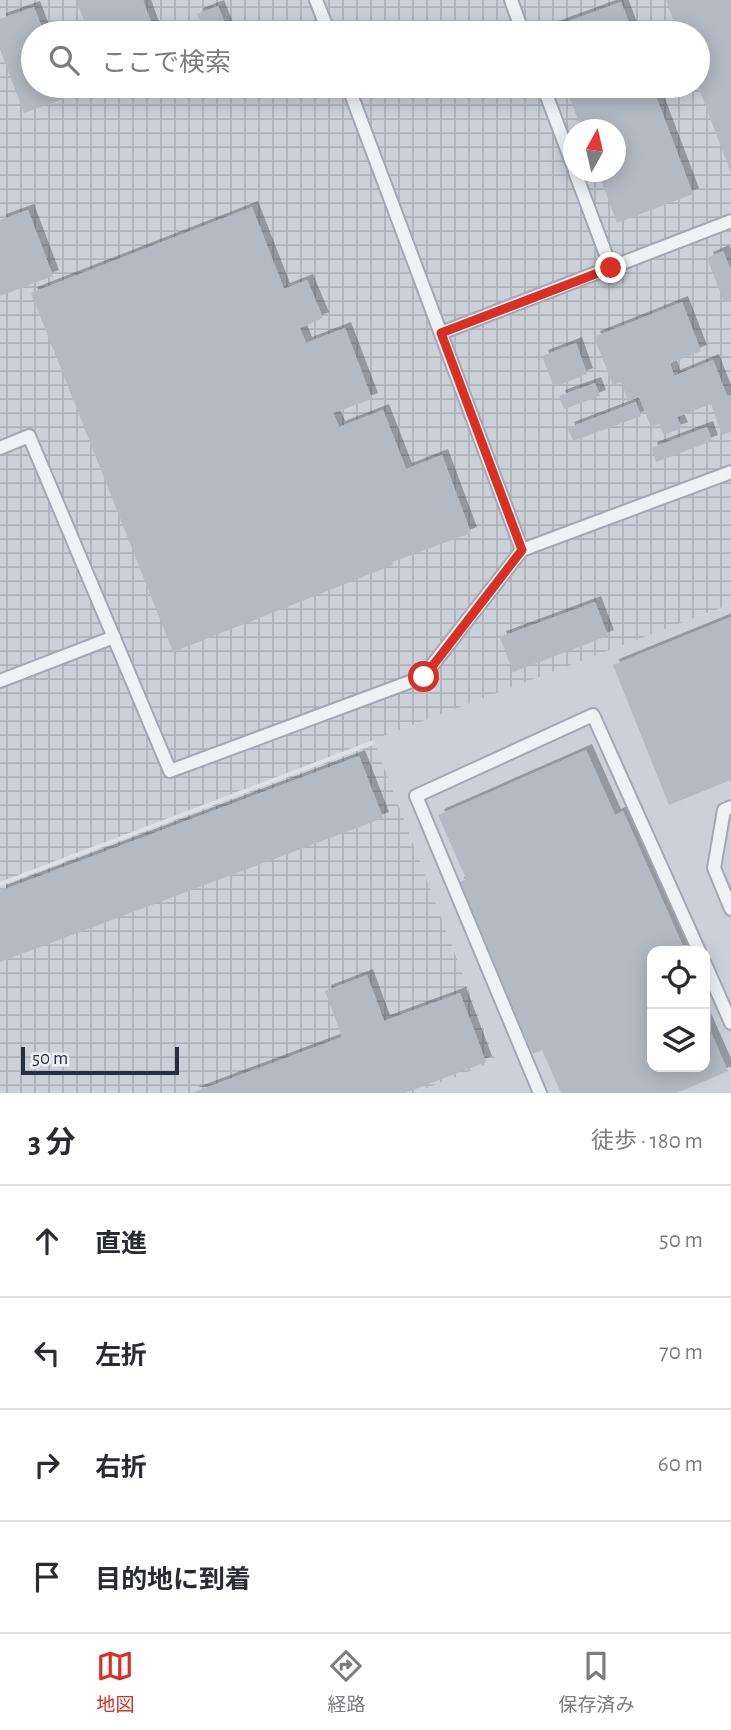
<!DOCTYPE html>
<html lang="ja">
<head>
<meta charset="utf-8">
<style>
  :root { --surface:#fff; --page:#f7f7f7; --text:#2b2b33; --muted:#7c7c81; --line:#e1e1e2; --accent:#d93025 }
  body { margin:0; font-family:"Alegreya Sans","Noto Sans JP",sans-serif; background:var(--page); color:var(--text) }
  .controls { position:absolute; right:21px; bottom:21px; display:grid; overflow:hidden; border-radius:14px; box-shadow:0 4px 18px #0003 }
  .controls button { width:63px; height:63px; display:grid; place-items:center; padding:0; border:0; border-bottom:2px solid var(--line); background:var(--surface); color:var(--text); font:35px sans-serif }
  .compass { position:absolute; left:563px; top:119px; width:63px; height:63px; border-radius:50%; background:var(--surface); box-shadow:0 4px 18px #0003; rotate:8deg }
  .scale { position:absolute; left:21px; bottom:18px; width:158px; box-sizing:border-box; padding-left:7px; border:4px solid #262f3d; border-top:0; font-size:19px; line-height:24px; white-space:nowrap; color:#262f3d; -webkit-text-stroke:5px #ecf0f4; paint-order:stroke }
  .stop { position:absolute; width:21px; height:21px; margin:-16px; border:5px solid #d93025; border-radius:50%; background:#fff }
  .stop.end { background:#d93025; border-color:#fff; box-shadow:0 2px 7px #0008 }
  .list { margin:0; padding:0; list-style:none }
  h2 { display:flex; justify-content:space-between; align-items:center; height:91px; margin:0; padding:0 28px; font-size:30px }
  h2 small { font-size:23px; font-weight:400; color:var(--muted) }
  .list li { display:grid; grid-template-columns:46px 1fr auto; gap:21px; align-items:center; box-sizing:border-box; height:112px; padding:0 28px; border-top:2px solid var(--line) }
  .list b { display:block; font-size:26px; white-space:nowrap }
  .list em { font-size:23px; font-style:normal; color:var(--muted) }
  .icon { flex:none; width:38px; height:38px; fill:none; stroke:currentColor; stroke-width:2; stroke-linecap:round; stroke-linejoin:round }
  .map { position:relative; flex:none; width:731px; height:1093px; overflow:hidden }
  .search { position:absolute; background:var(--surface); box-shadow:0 4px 18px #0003; left:21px; right:21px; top:21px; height:77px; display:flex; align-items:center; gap:18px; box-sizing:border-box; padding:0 24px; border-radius:38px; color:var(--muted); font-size:26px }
  .sheet { height:539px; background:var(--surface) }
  nav { display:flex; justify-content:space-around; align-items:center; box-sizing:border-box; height:98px; border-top:2px solid var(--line); background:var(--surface); font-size:19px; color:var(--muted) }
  nav a { display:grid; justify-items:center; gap:4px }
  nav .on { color:var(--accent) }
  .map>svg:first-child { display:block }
</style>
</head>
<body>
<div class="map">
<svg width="731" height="1093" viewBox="0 0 731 1093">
  <defs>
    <pattern id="industrial-grid" width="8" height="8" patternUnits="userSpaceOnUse" patternTransform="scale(1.75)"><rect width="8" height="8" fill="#cbd0d9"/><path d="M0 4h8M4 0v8" fill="none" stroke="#aeb3bb"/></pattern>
    <filter id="shadow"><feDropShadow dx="6" dy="-6" stdDeviation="0" flood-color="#0004"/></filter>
  </defs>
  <rect width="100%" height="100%" fill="#dde1e7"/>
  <path fill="#cbd0d9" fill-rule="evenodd" d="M 731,604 L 731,1093 L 414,1093 L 496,1061 L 373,740 ZM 652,951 L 705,951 L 705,1067 L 652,1067 Z"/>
  <path fill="url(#industrial-grid)" fill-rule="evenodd" d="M 0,0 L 731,0 L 731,604 L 0,882 ZM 33,33 L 698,33 L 698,86 L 33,86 ZM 574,130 L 616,130 L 616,172 L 574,172 Z
    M 375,744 L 496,1061 L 414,1093 L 0,1093 L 0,886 Z"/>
  <path fill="#b4bac3" filter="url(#shadow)" d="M 76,0 L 143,0 L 155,33 L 89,33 Z
    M 666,0 L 731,0 L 731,173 L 698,86 L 698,33 L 678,33 Z
    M 621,2 L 633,33 L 546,33 L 544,30 Z
    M 218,6 L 229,33 L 205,33 L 197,14 Z
    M 34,7 L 44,33 L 33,33 L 33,86 L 63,86 L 68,97 L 24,113 L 0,49 L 0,19 Z
    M 565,86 L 652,86 L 693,194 L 617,223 L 598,172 L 616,172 L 616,130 L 582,130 Z
    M 252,207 L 284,289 L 307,280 L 323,318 L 300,328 L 306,343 L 345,328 L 372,399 L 333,413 L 339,427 L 383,410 L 406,469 L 442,455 L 471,533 L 392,562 L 393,565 L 173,652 L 31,293 Z
    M 28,210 L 53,276 L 0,296 L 0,220 Z
    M 723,251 L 731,270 L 731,299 L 724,302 L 707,258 Z
    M 682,302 L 701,351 L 670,363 L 674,376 L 713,360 L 727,396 L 731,395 L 731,432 L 722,435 L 711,404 L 677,417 L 682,428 L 664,435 L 659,424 L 651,427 L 639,397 L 628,401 L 621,382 L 613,385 L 594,337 Z
    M 576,343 L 587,374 L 554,387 L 542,356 Z
    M 595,383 L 600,396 L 564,409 L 559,396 Z
    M 636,402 L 641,416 L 573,441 L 568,428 Z
    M 707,427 L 712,441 L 656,462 L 651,448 Z
    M 595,602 L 608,636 L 513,672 L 500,637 Z
    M 731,617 L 731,780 L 669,805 L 613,665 Z
    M 586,750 L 615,815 L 623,811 L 685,951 L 652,951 L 652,1067 L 705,1067 L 705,1019 L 728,1071 L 677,1093 L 561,1093 L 542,1050 L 533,1054 L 458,883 L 466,879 L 438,815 Z
    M 359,756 L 383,818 L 0,962 L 0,891 Z
    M 367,975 L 384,1021 L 460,993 L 486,1062 L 405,1093 L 192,1093 L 342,1037 L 325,991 Z"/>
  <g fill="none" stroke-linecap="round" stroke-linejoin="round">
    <defs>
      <path id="service" d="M 316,0 L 329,33
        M 511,0 L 523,33
        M 348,86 L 522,550
        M 543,86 L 574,168
        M 575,172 L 611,268
        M 441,333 L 731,221
        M 0,448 L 29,436 L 170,771 L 423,677 L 522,550 L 731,472
        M 0,681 L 114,637
        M 731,807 L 724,810 L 714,868 L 731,909
        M 705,964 L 731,1023
        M 540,1093 L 416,796 L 593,715 L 699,951"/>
    </defs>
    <use href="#service" stroke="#a2a8b1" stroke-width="16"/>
    <use href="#service" stroke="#eff2f5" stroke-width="12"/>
  </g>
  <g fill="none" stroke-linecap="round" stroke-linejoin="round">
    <path stroke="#d93025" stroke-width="9" d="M 424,677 L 522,550 L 441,333 L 611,268"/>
  </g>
</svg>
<div class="controls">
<button><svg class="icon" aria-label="locate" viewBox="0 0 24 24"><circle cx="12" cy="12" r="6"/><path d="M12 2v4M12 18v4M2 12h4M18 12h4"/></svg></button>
<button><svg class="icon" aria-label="layers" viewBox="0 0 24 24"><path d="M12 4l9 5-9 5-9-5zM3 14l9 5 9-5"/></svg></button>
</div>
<svg class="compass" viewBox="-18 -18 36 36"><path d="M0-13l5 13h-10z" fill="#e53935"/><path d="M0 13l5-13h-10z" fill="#7c7c81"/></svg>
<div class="scale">50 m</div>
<div class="stop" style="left:424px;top:677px"></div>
<div class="stop end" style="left:611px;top:268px"></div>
<div class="search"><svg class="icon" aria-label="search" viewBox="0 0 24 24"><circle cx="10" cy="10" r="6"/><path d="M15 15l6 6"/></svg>ここで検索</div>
</div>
<section class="sheet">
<h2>3 分<small>徒歩 · 180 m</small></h2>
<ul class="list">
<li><svg class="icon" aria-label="ahead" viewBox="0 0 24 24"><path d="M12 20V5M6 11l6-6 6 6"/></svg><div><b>直進</b></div><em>50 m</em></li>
<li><svg class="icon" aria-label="left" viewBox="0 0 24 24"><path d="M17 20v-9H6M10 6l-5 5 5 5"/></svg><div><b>左折</b></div><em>70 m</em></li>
<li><svg class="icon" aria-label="right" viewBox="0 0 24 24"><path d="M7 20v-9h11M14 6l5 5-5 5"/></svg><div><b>右折</b></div><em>60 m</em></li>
<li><svg class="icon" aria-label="arrive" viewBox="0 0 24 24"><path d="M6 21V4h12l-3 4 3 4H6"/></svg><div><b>目的地に到着</b></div></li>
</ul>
</section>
<nav>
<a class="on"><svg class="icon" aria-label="map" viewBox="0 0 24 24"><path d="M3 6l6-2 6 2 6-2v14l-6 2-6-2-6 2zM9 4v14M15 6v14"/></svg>地図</a>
<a><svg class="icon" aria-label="directions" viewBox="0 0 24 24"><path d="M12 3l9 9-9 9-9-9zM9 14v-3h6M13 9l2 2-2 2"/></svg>経路</a>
<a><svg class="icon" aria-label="saved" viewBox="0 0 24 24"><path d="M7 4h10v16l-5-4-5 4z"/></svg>保存済み</a>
</nav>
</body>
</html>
